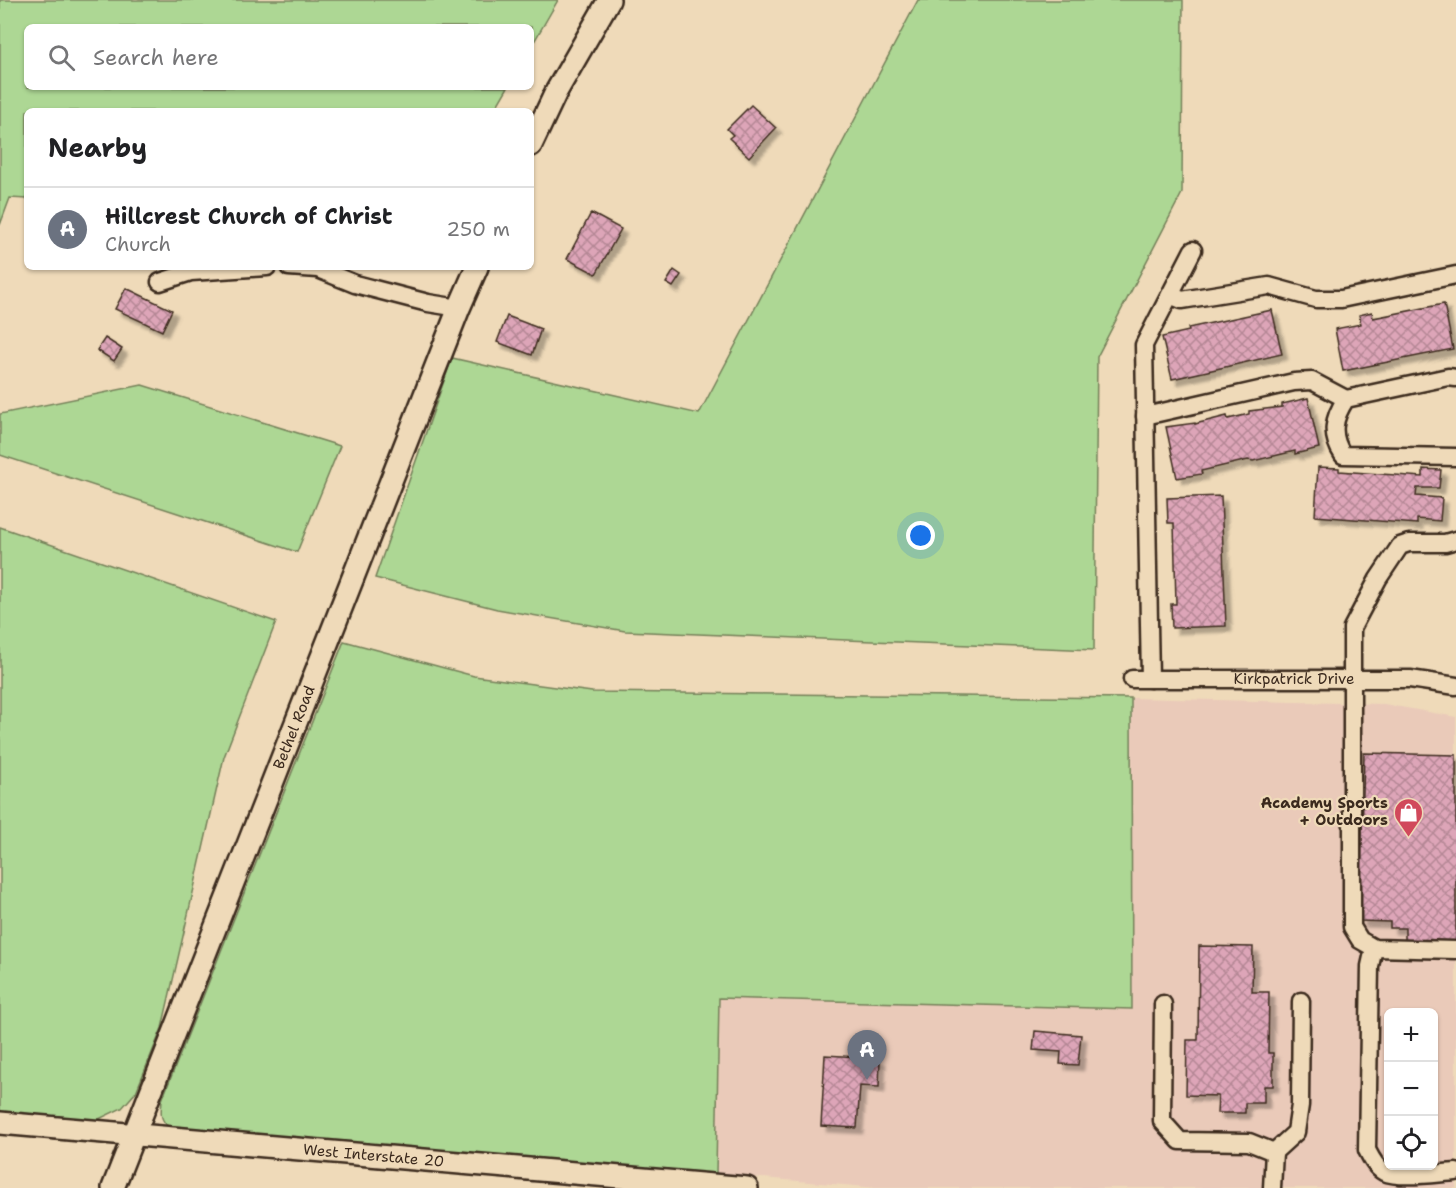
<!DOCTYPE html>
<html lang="en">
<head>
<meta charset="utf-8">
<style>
  :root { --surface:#fff; --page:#f2f2f2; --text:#202124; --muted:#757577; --line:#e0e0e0; --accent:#d93025 }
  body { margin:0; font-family:"Shantell Sans",sans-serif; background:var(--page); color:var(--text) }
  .controls { position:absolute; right:18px; bottom:18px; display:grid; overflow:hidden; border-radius:9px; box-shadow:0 2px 4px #0004 }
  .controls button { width:54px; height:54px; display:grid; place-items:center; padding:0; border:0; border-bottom:2px solid var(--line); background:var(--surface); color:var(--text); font:30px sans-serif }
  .you { position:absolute; left:921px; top:536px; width:21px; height:21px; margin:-15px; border:4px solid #fff; border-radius:50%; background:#1a73e8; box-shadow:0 0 0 9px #1a73e833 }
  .badge { display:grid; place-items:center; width:39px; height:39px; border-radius:50%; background:var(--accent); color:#fff; font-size:20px; font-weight:700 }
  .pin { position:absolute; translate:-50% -50px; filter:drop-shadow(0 2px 3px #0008) }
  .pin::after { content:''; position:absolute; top:32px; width:21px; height:18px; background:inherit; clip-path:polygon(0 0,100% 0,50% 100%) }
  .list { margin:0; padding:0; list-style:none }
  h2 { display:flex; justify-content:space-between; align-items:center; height:78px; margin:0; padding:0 24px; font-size:26px }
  h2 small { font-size:20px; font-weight:400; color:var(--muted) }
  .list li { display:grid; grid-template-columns:39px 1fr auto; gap:18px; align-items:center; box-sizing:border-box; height:84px; padding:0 24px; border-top:2px solid var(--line) }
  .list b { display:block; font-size:22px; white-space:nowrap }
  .list p { margin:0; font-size:20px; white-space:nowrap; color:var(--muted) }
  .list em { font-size:20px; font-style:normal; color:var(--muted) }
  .icon { flex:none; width:33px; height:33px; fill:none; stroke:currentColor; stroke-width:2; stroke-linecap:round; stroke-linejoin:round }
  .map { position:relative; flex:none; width:1456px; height:1188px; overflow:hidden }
  .search { position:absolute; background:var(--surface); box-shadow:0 2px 4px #0004; left:24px; top:24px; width:510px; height:66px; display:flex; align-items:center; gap:15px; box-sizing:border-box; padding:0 21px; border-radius:9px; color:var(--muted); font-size:22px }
  .panel { position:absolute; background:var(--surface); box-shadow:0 2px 4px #0004; left:24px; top:108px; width:510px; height:162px; border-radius:9px }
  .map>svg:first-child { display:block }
</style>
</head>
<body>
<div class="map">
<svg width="1456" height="1188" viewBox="0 0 1456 1188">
  <defs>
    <pattern id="building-cross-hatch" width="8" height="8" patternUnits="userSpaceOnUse" patternTransform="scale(1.5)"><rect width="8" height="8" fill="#dda5b8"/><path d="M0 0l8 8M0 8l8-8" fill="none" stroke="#b48795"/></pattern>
    <filter id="shadow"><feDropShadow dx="5.5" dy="5.5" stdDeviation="1.5" flood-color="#0004"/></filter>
  </defs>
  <rect width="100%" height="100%" fill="#efdab9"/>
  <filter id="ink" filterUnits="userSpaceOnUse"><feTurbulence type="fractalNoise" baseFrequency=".0167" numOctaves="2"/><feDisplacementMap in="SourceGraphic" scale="12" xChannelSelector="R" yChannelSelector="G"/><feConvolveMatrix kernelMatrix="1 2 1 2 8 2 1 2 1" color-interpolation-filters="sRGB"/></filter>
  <g filter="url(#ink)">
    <path fill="#eacab9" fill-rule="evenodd" d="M 1131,698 L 1384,704 L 1456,717 L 1456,1188 L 878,1188 L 716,1174 L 719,998 L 1132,1009 ZM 1388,1012 L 1434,1012 L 1434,1166 L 1388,1166 Z"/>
    <path fill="#add794" stroke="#748059" stroke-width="1.5" d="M 0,0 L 558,0 L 531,47 L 531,27 L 27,27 L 27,87 L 508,87 L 494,111 L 27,111 L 27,199 L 10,198 L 0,225 Z
      M 918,0 L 1183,0 L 1182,193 L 1097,357 L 1094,650 L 625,631 L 497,609 L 375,578 L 452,358 L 699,414 Z
      M 142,385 L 340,446 L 297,552 L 0,455 L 0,414 Z
      M 0,527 L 276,622 L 224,757 L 162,1028 L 136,1092 L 122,1108 L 97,1120 L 0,1111 Z
      M 344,641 L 474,676 L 592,692 L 1131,698 L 1132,1009 L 719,998 L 716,1174 L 169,1127 C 159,1119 161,1112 162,1100 Z"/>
    <path fill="url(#building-cross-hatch)" stroke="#3b2a1e" stroke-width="1.5" filter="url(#shadow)" d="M 751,105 L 776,128 L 749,157 L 729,138 L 733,135 L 727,129 Z
      M 591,213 L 621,229 L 596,274 L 567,259 Z
      M 674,270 L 681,275 L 673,287 L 666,283 Z
      M 126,288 L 172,310 L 162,331 L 115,309 Z
      M 1444,304 L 1453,349 L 1343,371 L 1335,329 L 1361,324 L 1359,315 L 1372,312 L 1373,318 Z
      M 1272,310 L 1282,354 L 1172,379 L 1162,337 L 1189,331 L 1188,328 Z
      M 507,316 L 541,329 L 532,355 L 497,342 Z
      M 105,338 L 122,349 L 114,361 L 97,350 Z
      M 1308,398 L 1319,448 L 1295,454 L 1295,451 L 1253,461 L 1248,460 L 1201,471 L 1202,474 L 1177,478 L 1166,427 L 1195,423 L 1195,424 L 1227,416 L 1228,419 L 1249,414 L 1249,411 L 1282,407 L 1282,404 Z
      M 1318,467 L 1339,468 L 1339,471 L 1423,477 L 1423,469 L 1441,470 L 1439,488 L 1417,488 L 1416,496 L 1442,498 L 1440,521 L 1417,519 L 1417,524 L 1315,516 Z
      M 1221,496 L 1226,626 L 1172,628 L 1171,604 L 1176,604 L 1174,523 L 1168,523 L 1167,498 Z
      M 1364,753 L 1456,755 L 1456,941 L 1405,940 L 1405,928 L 1390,928 L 1390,922 L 1360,921 Z
      M 1199,946 L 1253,947 L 1252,992 L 1269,992 L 1268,1053 L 1273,1053 L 1273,1086 L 1264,1086 L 1264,1103 L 1245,1103 L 1245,1113 L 1217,1113 L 1218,1096 L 1186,1095 L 1187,1040 L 1198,1040 Z
      M 1035,1031 L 1081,1035 L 1078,1065 L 1060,1064 L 1061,1052 L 1033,1050 Z
      M 860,1050 L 872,1051 L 872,1058 L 880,1059 L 879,1087 L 860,1086 L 857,1128 L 821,1126 L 825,1055 L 859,1057 Z"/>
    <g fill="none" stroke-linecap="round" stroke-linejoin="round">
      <defs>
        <g id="minor">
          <path d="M 289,267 L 318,269 L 355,284 L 428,303 L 459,308"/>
          <path d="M 160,282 L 191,272 L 267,267"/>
          <path d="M 1170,295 L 1182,300 L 1269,286 L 1316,299 L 1341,299 L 1456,275"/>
          <path d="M 1456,378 L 1448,377 L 1346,399 C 1333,418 1330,435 1343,455 L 1456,457"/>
          <path d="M 1145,416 L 1294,382 L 1312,381 L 1346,399"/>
          <path d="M 1456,540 L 1445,543 L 1409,543 L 1400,546 L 1378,579 L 1352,628 L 1352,927 L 1360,940 L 1374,948 L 1456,950"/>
          <path id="s1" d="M 1132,679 L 1410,679 L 1456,686"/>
          <path d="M 1150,679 L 1144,345 L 1193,250"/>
          <path d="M 1374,948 L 1370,966 L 1367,1150 C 1371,1158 1376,1168 1384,1172 C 1401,1179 1438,1173 1456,1172"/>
          <path d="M 1163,1004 L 1162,1121 L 1180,1141 L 1249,1142 L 1274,1152"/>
          <path d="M 1272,1188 L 1274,1152 L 1296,1132 L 1300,1105 L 1301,1001"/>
        </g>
        <g id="major">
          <path d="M 531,145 L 556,92 L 609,0"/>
          <path id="s2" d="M 0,1123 L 747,1188"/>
          <path id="s3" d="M 113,1188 L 459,308 L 477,267"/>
        </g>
      </defs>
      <use href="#minor" stroke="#3b2a1e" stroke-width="21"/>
      <use href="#major" stroke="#3b2a1e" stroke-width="26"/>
      <use href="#minor" stroke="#efdab9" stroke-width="16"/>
      <use href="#major" stroke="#efdab9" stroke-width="21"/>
    </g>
  </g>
  <defs>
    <symbol id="shop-pin" viewBox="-11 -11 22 30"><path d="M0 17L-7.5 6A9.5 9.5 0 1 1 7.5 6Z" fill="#d1495b" stroke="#efdab9"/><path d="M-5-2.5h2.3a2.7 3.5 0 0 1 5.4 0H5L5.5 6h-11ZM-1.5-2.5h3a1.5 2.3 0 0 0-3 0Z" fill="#fff"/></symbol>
  </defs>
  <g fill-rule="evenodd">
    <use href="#shop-pin" x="1392" y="796" width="33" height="45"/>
  </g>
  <g text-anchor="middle" stroke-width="4.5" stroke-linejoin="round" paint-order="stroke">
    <g font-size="15" fill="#3b2a1e" stroke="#efdab9">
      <text dy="5" stroke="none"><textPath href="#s1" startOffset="162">Kirkpatrick Drive</textPath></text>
      <text dy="5" stroke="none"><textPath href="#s3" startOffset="495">Bethel Road</textPath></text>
      <text dy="5" stroke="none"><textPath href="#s2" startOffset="375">West Interstate 20</textPath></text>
    </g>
    <g font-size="15" font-weight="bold" fill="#3b2a1e" stroke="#efdab9" text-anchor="end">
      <text x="1388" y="808">Academy Sports<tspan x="1388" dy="17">+ Outdoors</tspan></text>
    </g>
  </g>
</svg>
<div class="controls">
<button>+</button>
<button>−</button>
<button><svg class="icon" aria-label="locate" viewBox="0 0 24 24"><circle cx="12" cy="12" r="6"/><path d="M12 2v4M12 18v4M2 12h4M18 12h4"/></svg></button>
</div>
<div class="you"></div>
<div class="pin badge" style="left:867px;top:1080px;background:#6b7280">A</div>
<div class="search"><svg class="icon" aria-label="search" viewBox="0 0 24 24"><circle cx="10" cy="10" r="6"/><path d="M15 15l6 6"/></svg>Search here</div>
<section class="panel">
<h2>Nearby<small></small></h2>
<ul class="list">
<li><span class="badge" style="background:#6b7280">A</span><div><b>Hillcrest Church of Christ</b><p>Church</p></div><em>250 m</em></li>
</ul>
</section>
</div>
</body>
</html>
